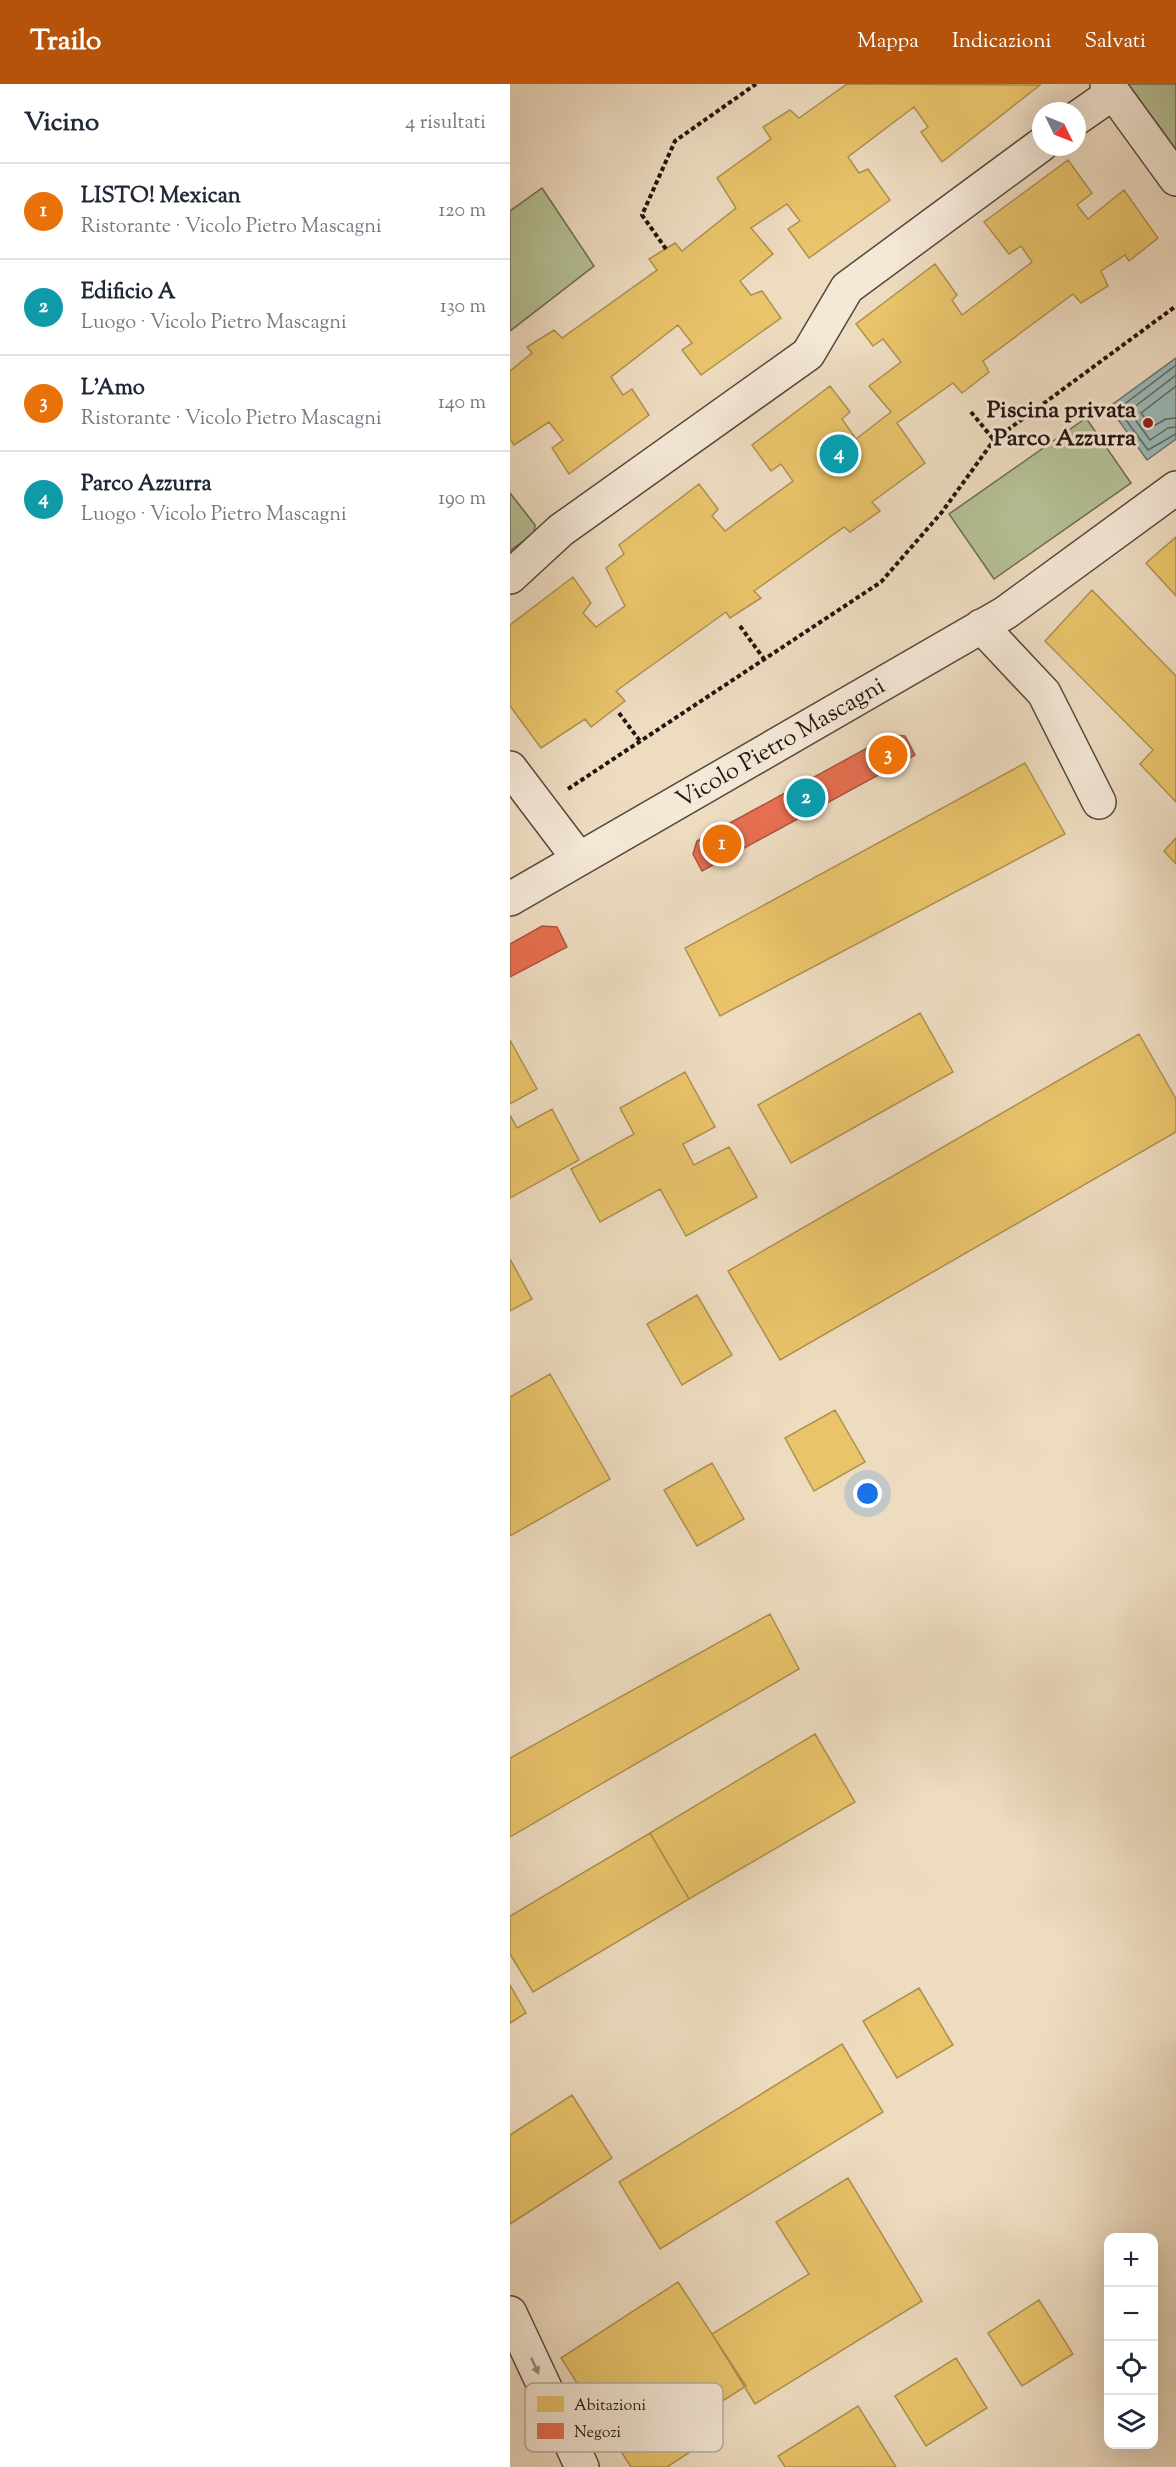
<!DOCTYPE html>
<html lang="it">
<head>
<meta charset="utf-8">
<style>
  :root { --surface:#fff; --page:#f6f6f7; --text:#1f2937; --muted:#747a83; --line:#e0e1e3; --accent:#b45309 }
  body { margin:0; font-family:"Sorts Mill Goudy",serif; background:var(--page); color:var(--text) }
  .controls { position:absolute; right:18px; bottom:18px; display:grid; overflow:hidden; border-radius:12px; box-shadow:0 6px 24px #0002 }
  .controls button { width:54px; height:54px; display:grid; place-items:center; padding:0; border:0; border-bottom:2px solid var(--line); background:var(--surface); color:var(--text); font:30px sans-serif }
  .compass { position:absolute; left:522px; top:18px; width:54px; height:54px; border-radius:50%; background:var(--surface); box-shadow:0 6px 24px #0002; rotate:133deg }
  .you { position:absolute; left:358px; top:1410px; width:21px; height:21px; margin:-15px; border:4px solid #fff; border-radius:50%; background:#1a73e8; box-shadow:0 0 0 9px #1a73e833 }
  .badge { display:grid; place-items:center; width:39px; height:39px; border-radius:50%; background:var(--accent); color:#fff; font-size:20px; font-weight:700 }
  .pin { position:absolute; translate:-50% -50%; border:3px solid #fff; box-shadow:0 2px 6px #0006 }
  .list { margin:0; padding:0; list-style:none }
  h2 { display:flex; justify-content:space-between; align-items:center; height:78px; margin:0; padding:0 24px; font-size:26px }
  h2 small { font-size:20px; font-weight:400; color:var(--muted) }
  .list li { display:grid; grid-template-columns:39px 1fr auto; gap:18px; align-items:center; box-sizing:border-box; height:96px; padding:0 24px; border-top:2px solid var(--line) }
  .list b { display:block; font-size:22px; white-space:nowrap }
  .list p { margin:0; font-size:20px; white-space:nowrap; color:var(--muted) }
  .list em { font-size:20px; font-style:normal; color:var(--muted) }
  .icon { flex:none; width:33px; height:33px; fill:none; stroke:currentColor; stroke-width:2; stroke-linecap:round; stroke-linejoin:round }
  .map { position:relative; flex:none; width:666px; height:2383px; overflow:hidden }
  header { display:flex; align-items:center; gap:36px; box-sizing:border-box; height:84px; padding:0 30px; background:var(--accent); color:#fff }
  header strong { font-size:28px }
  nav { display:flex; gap:33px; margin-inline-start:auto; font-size:21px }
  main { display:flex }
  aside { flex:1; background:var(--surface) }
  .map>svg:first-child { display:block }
</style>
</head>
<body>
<header>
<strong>Trailo</strong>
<nav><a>Mappa</a><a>Indicazioni</a><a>Salvati</a></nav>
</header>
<main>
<aside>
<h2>Vicino<small>4 risultati</small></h2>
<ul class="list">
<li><span class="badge" style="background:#e8710a">1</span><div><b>LISTO! Mexican</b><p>Ristorante · Vicolo Pietro Mascagni</p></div><em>120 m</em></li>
<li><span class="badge" style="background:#0f9aa8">2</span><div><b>Edificio A</b><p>Luogo · Vicolo Pietro Mascagni</p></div><em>130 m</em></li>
<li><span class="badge" style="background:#e8710a">3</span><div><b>L’Amo</b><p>Ristorante · Vicolo Pietro Mascagni</p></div><em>140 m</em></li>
<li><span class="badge" style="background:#0f9aa8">4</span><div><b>Parco Azzurra</b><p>Luogo · Vicolo Pietro Mascagni</p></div><em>190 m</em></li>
</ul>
</aside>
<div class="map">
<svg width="666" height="2383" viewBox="0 0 666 2383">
  <rect width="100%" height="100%" fill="#eedcc1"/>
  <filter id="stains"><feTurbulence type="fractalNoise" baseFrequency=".00333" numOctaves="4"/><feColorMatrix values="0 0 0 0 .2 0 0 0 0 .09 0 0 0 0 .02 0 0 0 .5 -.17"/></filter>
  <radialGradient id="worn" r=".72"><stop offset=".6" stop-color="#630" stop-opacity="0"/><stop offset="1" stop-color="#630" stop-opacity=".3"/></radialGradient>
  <path fill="#b5c196" stroke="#6c6b52" stroke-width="1.5" d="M 618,0 L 666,0 L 666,66 Z
    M 32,104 L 84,182 L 0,247 L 0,127 Z
    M 576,334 L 621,399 L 484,495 L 439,430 Z
    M 0,409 L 25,441 L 24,449 L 0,467 Z"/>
  <path fill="#9bbab9" stroke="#6b7875" stroke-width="1.5" d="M 666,274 L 666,355 L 637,376 L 599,323 Z"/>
  <path fill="#e9c46a" stroke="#ae904f" stroke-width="1.5" d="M 337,0 L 530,1 L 432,78 L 411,48 L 418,43 L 404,23 L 338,73 L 349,89 L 358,85 L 380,116 L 299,174 L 278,145 L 290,137 L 277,120 L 241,144 L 263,170 L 230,197 L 241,211 L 252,207 L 271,234 L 191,291 L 172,266 L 182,259 L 168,241 L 101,293 L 113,311 L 122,305 L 139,331 L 59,390 L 42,364 L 53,356 L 39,338 L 4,361 L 0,355 L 0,287 L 22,269 L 17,263 L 44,246 L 52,254 L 147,186 L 139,175 L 165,159 L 172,167 L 226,124 L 207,94 L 261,55 L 253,43 L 280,26 L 289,34 Z
    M 558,76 L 582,109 L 567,121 L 578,135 L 614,106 L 648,154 L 619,177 L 615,171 L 591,187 L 598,202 L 571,219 L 563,210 L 473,277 L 479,288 L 452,309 L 443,299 L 387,339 L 415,379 L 362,418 L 370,427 L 340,448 L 334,443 L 244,507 L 251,514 L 220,534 L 216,528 L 106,607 L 115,617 L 81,643 L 75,635 L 31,664 L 0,622 L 0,541 L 63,493 L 81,519 L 73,529 L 86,543 L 115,522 L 96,484 L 114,470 L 109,461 L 189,400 L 208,425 L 202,432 L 215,447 L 283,397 L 271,380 L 261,387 L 242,361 L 320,302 L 340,328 L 332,335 L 346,355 L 381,328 L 359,302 L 391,278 L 373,255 L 363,262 L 346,240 L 425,180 L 447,211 L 442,216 L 452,231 L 522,178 L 511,162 L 499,170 L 474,138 Z
    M 666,453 L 666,512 L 636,479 Z
    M 582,506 L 666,592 L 666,718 L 630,680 L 643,666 L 535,557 Z
    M 515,679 L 555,750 L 210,932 L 175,864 Z
    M 666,754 L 666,780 L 654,767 Z
    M 410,929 L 443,988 L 281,1079 L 248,1021 Z
    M 629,950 L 666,1015 L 666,1048 L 270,1276 L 218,1187 Z
    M 0,956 L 27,1005 L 0,1020 Z
    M 175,988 L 205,1043 L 173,1060 L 184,1081 L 219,1063 L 247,1113 L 176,1152 L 150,1105 L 90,1138 L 61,1085 L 124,1050 L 110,1024 Z
    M 42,1025 L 69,1076 L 0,1114 L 0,1031 L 7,1044 Z
    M 0,1175 L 22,1215 L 0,1227 Z
    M 187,1211 L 222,1271 L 172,1301 L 137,1240 Z
    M 40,1290 L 100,1395 L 0,1452 L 0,1313 Z
    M 325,1326 L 355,1378 L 304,1407 L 275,1354 Z
    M 202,1379 L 234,1435 L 187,1462 L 154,1406 Z
    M 260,1530 L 289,1585 L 0,1753 L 0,1674 Z
    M 305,1650 L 345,1718 L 179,1815 L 140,1749 Z
    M 140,1749 L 179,1815 L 23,1908 L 0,1870 L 0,1832 Z
    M 0,1901 L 16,1929 L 0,1939 Z
    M 409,1904 L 443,1961 L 387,1994 L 353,1937 Z
    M 332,1960 L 373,2028 L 150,2165 L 109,2098 Z
    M 62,2011 L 102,2074 L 0,2140 L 0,2051 Z
    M 338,2094 L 412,2217 L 245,2320 L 202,2250 L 299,2190 L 266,2138 Z
    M 168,2198 L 236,2302 L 181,2337 L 194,2359 L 157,2383 L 121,2383 L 51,2274 Z
    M 529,2216 L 563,2270 L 512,2302 L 478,2249 Z
    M 446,2274 L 477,2324 L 416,2362 L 385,2312 Z
    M 348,2322 L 386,2383 L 275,2383 L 268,2372 Z"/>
  <path fill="#e76f51" stroke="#ac543d" stroke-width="1.5" d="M 381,651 L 395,652 L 405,671 L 192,787 L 183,770 L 187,757 Z
    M 32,842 L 47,843 L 57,863 L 0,893 L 0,860 Z"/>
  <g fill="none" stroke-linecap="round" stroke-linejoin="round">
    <path stroke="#5f6864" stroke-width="1.5" d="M 666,281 L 608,325 L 638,366 L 666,350
      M 666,291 L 619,327 L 640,356 L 658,344 L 666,343
      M 666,302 L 631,329 L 642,343 L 656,335 L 666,334"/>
    <defs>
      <path id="minor" d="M 597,0 L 666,95
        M 567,34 L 603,9
        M 0,493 L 51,446 L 298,270 L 337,204 L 531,61
        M 471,542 L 534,609 L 589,718
        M 0,684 L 69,775
        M 0,815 L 495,529 L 666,404
        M 0,2229 L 72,2383"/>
    </defs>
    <use href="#minor" stroke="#56473c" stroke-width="36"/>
    <path stroke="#23150f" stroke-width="4" stroke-dasharray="4.5 3" stroke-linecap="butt" d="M 156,165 L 132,131 L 165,57 L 246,0
      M 461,328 L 484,356 L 666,222
      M 230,542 L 254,575
      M 109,629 L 130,657
      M 58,705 L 371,498 L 432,428 L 484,356"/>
    <use href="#minor" stroke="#f4e8d7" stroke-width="33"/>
  </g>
  <defs><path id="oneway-solid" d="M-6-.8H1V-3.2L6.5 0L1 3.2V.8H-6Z" transform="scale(1.5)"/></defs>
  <use fill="#96897d" href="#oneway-solid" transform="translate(25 2282) rotate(65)"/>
  <circle fill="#8f2418" stroke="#f4e8d7" stroke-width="2" cx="638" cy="339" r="6"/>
  <g text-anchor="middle" stroke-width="6" stroke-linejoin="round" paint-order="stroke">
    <g font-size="24" font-weight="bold" fill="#23150f" stroke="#f4e8d7" text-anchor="end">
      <text x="626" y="333">Piscina privata<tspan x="626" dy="28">Parco Azzurra</tspan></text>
    </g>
    <g font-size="24" fill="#23150f" stroke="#f4e8d7">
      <text transform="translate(270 658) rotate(-30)" y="8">Vicolo Pietro Mascagni</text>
    </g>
  </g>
  <rect x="15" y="2299" width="198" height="69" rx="9" fill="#f4e8d7" stroke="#b5a99b" stroke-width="1.5"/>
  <rect x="27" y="2312" width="27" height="16" fill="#e9c46a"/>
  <rect x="27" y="2339" width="27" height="16" fill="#e76f51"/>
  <g font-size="16" fill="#23150f">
    <text x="64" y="2326">Abitazioni</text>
    <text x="64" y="2353">Negozi</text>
  </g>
  <rect width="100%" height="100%" filter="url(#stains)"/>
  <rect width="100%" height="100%" fill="url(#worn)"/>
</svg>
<div class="controls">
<button>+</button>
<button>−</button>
<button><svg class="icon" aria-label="locate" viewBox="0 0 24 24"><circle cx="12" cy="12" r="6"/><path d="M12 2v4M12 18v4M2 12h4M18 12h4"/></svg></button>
<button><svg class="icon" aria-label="layers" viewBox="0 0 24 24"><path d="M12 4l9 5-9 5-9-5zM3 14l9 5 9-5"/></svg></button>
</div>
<svg class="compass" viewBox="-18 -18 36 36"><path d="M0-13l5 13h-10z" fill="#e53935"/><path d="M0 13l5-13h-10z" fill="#747a83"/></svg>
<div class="you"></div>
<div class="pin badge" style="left:212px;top:760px;background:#e8710a">1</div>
<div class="pin badge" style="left:296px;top:714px;background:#0f9aa8">2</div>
<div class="pin badge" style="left:378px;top:671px;background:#e8710a">3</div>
<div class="pin badge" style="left:329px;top:370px;background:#0f9aa8">4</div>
</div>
</main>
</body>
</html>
